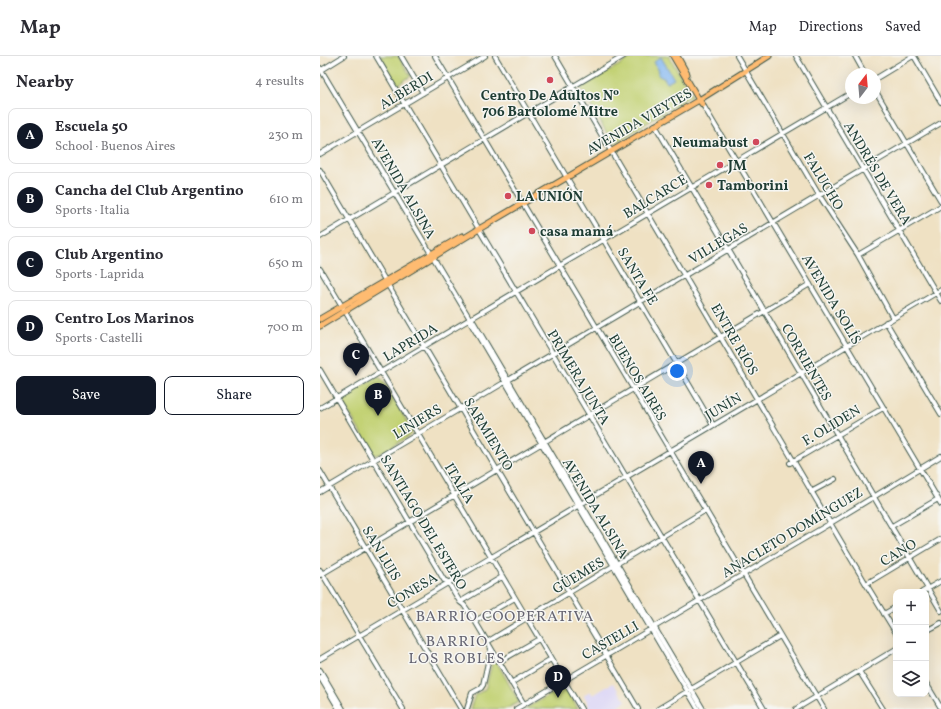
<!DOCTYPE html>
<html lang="en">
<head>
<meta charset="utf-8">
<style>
  :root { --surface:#fff; --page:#f2f2f3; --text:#2b2b33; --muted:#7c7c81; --line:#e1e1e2; --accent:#111827 }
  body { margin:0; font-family:Vollkorn,serif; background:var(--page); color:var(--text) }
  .controls { position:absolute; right:12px; bottom:12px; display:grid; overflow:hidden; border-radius:8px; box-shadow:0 4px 16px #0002 }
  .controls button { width:36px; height:36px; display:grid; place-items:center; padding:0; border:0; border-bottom:1px solid var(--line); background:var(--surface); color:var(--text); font:20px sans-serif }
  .compass { position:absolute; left:525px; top:12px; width:36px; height:36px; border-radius:50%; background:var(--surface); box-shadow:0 4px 16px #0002; rotate:16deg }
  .you { position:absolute; left:357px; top:315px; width:14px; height:14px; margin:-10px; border:3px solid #fff; border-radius:50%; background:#1a73e8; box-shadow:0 0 0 6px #1a73e833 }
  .badge { display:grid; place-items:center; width:26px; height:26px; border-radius:50%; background:var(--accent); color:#fff; font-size:13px; font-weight:700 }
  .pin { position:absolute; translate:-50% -33px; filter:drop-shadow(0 1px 2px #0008) }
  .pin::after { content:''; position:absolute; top:21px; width:14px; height:12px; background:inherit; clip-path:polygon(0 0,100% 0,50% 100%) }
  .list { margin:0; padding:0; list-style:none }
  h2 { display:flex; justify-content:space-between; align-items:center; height:52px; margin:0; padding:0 16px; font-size:17px }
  h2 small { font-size:13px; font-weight:400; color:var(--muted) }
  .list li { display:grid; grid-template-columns:26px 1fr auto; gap:12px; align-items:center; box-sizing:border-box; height:56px; margin:0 8px 8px; padding:0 8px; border:1px solid var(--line); border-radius:8px }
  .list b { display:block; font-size:15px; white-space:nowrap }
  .list p { margin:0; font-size:13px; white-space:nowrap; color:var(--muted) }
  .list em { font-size:13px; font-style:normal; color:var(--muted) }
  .actions { display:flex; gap:8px; padding:12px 16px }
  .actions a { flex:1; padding:9px 0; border:1px solid var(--accent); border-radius:8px; text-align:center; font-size:14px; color:var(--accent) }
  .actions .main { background:var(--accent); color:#fff }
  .icon { flex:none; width:22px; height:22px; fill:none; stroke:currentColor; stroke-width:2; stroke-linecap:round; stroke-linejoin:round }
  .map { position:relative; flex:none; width:621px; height:653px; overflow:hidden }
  header { display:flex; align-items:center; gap:24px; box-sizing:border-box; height:56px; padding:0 20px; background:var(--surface); border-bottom:1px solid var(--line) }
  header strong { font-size:19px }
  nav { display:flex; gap:22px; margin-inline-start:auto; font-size:14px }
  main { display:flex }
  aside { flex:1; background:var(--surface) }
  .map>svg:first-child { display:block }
</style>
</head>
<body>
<header>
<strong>Map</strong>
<nav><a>Map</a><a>Directions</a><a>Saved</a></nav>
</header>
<main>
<aside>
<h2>Nearby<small>4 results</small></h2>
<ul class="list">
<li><span class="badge">A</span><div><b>Escuela 50</b><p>School · Buenos Aires</p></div><em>230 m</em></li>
<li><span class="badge">B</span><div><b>Cancha del Club Argentino</b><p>Sports · Italia</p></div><em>610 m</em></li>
<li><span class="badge">C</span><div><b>Club Argentino</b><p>Sports · Laprida</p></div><em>650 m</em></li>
<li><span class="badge">D</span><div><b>Centro Los Marinos</b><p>Sports · Castelli</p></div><em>700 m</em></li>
</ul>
<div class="actions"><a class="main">Save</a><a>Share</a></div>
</aside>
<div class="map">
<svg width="621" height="653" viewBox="0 0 621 653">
  <rect width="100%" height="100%" fill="#f6f6f2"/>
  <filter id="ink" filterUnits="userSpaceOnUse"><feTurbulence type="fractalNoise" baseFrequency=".025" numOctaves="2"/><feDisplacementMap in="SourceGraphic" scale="8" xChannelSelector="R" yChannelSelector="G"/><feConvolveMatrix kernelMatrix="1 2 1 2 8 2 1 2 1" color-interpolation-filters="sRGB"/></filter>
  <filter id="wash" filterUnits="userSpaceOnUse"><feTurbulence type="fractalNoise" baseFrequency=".012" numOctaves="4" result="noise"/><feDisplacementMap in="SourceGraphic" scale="16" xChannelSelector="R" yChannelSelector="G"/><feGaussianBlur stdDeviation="0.9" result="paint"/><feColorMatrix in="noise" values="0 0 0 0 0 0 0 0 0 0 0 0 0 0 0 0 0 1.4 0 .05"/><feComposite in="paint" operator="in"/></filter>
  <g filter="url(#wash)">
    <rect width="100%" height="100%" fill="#efe1c3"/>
    <path fill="#dcd6f6" d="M 293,627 L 306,645 L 293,653 L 268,653 L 267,651 L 269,649 L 264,639 L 270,635 L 273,639 Z"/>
    <path fill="#c3d274" stroke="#718854" d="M 60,0 L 78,0 L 91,20 L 77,29 Z
      M 314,0 L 349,0 L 372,39 L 293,88 L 261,32 Z
      M 57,321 L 62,323 L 92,374 L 91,379 L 58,399 L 53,398 L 23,346 L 24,341 Z
      M 175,603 L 199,646 L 186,653 L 150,653 L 155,639 L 164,634 L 166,631 L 173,604 Z
      M 245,631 L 258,653 L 204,653 Z"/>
    <path fill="#82b6f0" stroke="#507a92" d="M 341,1 L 354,23 L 347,27 L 344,22 L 341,21 L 338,19 L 339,15 L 334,6 Z"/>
  </g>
  <g filter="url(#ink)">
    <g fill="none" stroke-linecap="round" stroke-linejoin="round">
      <defs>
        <path id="minor" d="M 56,0 L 444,653
          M 81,0 L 103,37
          M 115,0 L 504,653
          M 175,0 L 393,369
          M 235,0 L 546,528 L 576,577
          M 417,0 L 499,139 L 538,199 L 573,262
          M 476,0 L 621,245
          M 535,0 L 545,18
          M 594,0 L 621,46
          M 0,12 L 150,263
          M 0,15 L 24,0
          M 555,23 L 593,0
          M 555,34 L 621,145
          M 383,49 L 621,448
          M 335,69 L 621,555
          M 0,98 L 165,0
          M 0,114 L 318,653
          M 0,181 L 304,0
          M 538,199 L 621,150
          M 0,213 L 261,653
          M 566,266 L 621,358
          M 0,314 L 124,524 L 128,526 L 140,546 L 144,549 L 155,565 L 204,648
          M 0,352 L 531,37
          M 470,407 L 563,352
          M 0,415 L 141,653
          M 0,436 L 621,67
          M 491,436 L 515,423
          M 572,470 L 618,443
          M 0,514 L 83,653
          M 0,519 L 490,228
          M 546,528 L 621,483
          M 602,536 L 621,525
          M 140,546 L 182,521
          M 564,558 L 576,551
          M 155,565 L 195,542
          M 606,575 L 621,567
          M 167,586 L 386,454
          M 0,603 L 621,234
          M 179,606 L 219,583
          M 0,614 L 23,653
          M 539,615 L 563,653
          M 0,621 L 19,653
          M 191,627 L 231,603
          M 606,627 L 621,652
          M 147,653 L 152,637 L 161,632 L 163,629 L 171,593
          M 196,653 L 424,518 L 504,471 L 621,400
          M 338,653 L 460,580
          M 378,653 L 150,266 L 150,263 L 153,265 L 383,653
          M 476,653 L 576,593"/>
        <path id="major" d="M 353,0 L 379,44 L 383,49
          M 357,0 L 367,18
          M 0,263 L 142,180
          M 0,270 L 159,173 L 379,44 L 449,0"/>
      </defs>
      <use href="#minor" stroke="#3e5649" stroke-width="6"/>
      <use href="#major" stroke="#3e5649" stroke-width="7"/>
      <use href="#minor" stroke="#fff" stroke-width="4"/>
      <use href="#major" stroke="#febb71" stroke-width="5"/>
    </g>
  </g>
  <g fill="#d1495b" stroke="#f6f6f2" stroke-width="1.5">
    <circle cx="230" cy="24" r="4"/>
    <circle cx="436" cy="86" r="4"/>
    <circle cx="400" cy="109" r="4"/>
    <circle cx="389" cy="129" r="4"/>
    <circle cx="188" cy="140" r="4"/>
    <circle cx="212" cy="175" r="4"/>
  </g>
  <g text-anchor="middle" stroke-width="3" stroke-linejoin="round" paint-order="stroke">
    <g font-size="14" fill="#1f3d34" stroke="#f6f6f2">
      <text transform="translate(86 34) rotate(-31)" y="5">ALBERDI</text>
      <text transform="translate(319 65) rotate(-30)" y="5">AVENIDA VIEYTES</text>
      <text transform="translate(558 117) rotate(59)" y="5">ANDRÉS DE VERA</text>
      <text transform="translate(504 125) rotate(59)" y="5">FALUCHO</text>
      <text transform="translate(84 132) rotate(60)" y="5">AVENIDA ALSINA</text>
      <text transform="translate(335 140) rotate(-31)" y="5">BALCARCE</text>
      <text transform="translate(398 187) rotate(-31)" y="5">VILLEGAS</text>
      <text transform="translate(318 220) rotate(59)" y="5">SANTA FE</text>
      <text transform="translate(512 243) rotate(59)" y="5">AVENIDA SOLÍS</text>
      <text transform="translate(415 283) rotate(60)" y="5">ENTRE RÍOS</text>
      <text transform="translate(90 286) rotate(-31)" y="5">LAPRIDA</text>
      <text transform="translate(487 306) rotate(60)" y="5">CORRIENTES</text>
      <text transform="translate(259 321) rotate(59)" y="5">PRIMERA JUNTA</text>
      <text transform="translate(318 321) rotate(59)" y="5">BUENOS AIRES</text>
      <text transform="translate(403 350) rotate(-31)" y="5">JUNÍN</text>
      <text transform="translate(97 365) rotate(-31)" y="5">LINIERS</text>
      <text transform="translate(511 369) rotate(-31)" y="5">F. OLIDEN</text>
      <text transform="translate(169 378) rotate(59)" y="5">SARMIENTO</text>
      <text transform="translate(140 427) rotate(59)" y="5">ITALIA</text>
      <text transform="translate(276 452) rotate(59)" y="5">AVENIDA ALSINA</text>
      <text transform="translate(104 466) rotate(59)" y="5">SANTIAGO DEL ESTERO</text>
      <text transform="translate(472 476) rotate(-31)" y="5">ANACLETO DOMÍNGUEZ</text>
      <text transform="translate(578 496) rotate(-31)" y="5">CANO</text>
      <text transform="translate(62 497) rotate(59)" y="5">SAN LUIS</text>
      <text transform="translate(258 519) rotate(-31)" y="5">GÜEMES</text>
      <text transform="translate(92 534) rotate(-31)" y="5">CONESA</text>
      <text transform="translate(290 584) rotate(-30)" y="5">CASTELLI</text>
    </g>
    <g font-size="14" font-weight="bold" fill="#1f3d34" stroke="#f6f6f2" text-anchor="start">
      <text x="230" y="44" text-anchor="middle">Centro De Adultos Nº<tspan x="230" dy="16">706 Bartolomé Mitre</tspan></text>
      <text x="428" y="91" text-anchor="end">Neumabust</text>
      <text x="408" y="114">JM</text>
      <text x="397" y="134">Tamborini</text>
      <text x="196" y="145">LA UNIÓN</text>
      <text x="220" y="180">casa mamá</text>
    </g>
    <g font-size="15" letter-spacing="1" fill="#656471" stroke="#f6f6f2">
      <text x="185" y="565">BARRIO COOPERATIVA</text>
      <text x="137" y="590">BARRIO<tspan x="137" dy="17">LOS ROBLES</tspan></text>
    </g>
  </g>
</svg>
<div class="controls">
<button>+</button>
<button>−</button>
<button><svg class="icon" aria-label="layers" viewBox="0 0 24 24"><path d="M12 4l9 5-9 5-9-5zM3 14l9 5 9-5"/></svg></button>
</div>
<svg class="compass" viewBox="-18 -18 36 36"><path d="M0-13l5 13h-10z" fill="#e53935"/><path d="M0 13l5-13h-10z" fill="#7c7c81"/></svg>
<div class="you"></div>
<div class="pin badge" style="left:381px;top:428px">A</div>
<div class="pin badge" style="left:58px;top:360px">B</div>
<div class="pin badge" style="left:36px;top:320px">C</div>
<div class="pin badge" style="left:238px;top:642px">D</div>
</div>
</main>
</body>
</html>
